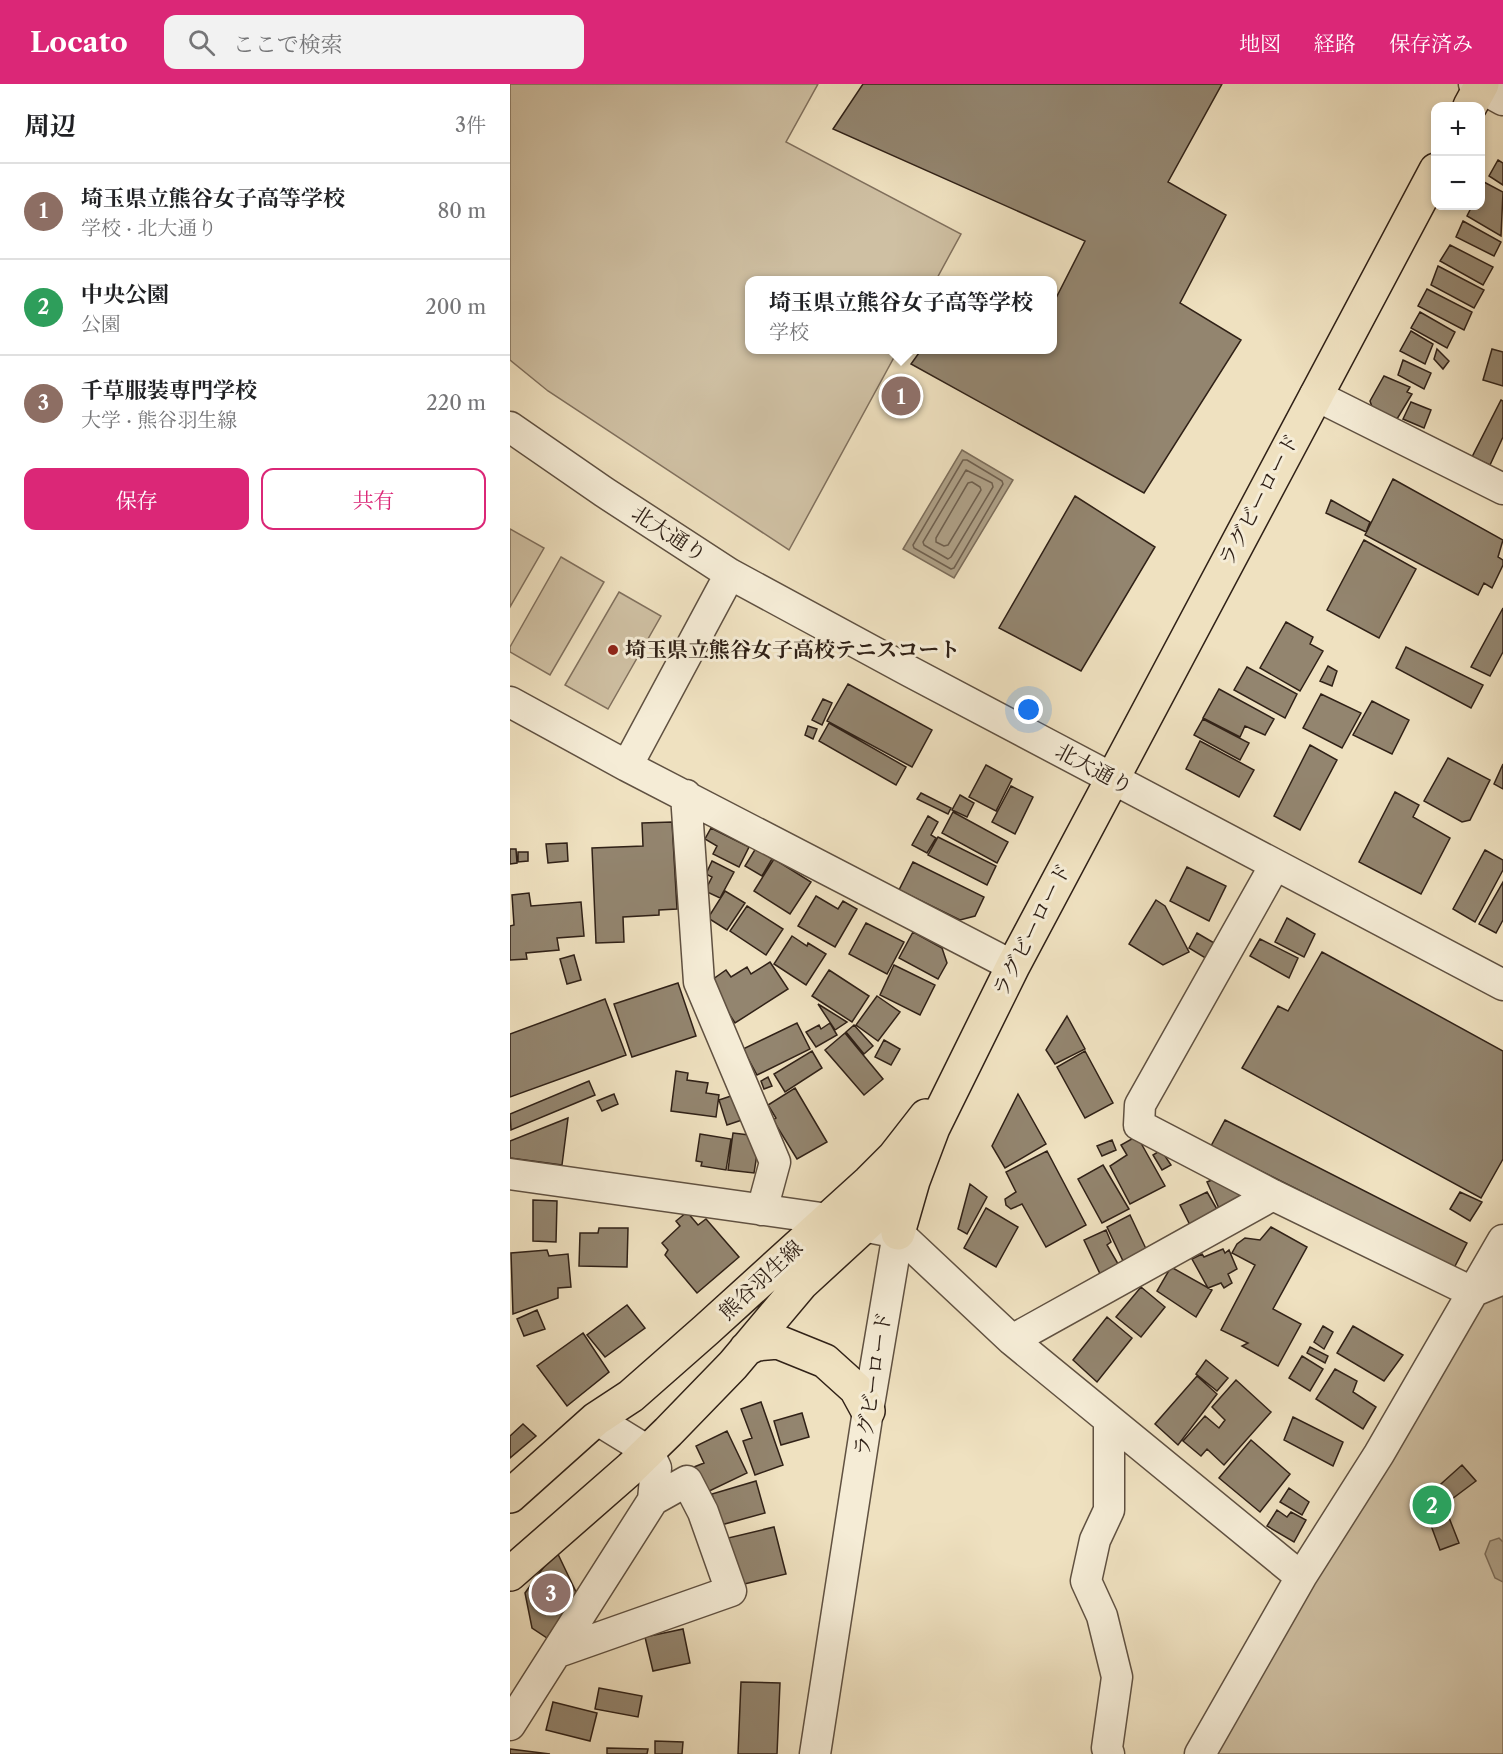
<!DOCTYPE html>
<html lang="ja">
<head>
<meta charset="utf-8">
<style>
  :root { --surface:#fff; --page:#f2f2f2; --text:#202124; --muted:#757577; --line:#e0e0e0; --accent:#db2777 }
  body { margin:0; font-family:"Libre Caslon Text","Noto Serif JP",serif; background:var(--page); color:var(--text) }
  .controls { position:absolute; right:18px; top:18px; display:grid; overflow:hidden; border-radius:12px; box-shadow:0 3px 9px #0003 }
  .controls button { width:54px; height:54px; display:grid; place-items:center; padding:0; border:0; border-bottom:2px solid var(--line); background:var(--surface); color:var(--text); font:30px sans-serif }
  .you { position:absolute; left:519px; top:626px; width:21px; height:21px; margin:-15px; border:4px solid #fff; border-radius:50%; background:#1a73e8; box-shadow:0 0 0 9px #1a73e833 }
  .badge { display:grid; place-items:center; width:39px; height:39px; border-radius:50%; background:var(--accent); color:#fff; font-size:20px; font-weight:700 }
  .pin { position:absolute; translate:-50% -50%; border:3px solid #fff; box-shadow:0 2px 6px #0006 }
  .popup { position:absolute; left:235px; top:192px; width:312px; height:78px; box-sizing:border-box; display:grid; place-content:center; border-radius:12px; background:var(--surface); filter:drop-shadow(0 2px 4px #0005); font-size:20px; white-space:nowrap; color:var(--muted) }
  .popup b { font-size:22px; color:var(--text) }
  .popup::after { content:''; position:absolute; left:50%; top:100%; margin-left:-12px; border:12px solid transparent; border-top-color:var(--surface) }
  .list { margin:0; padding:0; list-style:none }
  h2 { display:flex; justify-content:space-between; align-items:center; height:78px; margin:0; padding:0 24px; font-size:26px }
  h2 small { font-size:20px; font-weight:400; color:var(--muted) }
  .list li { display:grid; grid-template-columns:39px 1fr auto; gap:18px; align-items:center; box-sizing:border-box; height:96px; padding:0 24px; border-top:2px solid var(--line) }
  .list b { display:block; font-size:22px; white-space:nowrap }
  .list p { margin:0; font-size:20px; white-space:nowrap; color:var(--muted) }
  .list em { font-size:20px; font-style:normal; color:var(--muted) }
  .actions { display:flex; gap:12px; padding:18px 24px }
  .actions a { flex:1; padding:14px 0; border:2px solid var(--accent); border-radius:12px; text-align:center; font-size:21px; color:var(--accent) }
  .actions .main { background:var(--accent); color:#fff }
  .icon { flex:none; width:33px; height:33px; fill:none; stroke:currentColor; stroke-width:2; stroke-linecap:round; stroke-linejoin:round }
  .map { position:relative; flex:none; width:993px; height:1670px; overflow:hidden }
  header { display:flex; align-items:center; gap:36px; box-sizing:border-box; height:84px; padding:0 30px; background:var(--accent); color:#fff }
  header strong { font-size:28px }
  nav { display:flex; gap:33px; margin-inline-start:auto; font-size:21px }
  .search { width:420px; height:54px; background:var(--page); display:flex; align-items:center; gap:15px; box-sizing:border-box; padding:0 21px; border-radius:12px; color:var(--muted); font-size:22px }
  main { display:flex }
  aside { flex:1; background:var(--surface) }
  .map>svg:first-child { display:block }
</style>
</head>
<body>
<header>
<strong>Locato</strong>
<div class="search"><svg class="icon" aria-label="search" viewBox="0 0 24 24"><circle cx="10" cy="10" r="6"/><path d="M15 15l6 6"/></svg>ここで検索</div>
<nav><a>地図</a><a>経路</a><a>保存済み</a></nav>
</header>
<main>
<aside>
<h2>周辺<small>3件</small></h2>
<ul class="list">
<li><span class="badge" style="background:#8d6e63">1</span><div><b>埼玉県立熊谷女子高等学校</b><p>学校 · 北大通り</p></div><em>80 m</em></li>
<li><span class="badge" style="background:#2e9e5b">2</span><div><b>中央公園</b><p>公園</p></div><em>200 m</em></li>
<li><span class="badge" style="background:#8d6e63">3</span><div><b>千草服装専門学校</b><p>大学 · 熊谷羽生線</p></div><em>220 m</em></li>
</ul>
<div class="actions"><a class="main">保存</a><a>共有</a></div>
</aside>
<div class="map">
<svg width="993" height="1670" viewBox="0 0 993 1670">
  <rect width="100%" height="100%" fill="#efe1c0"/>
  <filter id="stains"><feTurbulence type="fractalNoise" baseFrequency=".00333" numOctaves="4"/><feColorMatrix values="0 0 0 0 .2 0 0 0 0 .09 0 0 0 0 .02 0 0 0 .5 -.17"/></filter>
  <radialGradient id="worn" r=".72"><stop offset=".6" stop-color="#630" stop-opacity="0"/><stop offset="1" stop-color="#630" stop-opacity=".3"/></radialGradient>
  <path fill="#cfc0a3" stroke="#80705d" stroke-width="1.5" d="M 0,0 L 308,0 L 276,58 L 451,150 L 426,196 L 240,196 L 240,266 L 388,266 L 279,466 L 38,307 L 0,276 Z
    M 0,445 L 34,464 L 0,523 Z
    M 51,473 L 94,498 L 40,591 L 0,568 L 0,563 Z
    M 109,508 L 151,532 L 98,625 L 55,601 Z
    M 993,1209 L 993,1670 L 706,1670 L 804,1497 L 972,1217 Z"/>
  <path fill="#aea087" stroke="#7c6d5a" stroke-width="1.5" d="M 452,366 L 503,396 L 444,494 L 393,465 Z
    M 989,1454 L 993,1458 L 993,1498 L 985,1494 L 975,1470 L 980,1457 Z"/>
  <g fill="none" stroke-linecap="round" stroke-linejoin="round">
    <path stroke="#6f604f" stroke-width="1.5" d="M 453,376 L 457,376 L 492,397 L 493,400 L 444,484 L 441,485 L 404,464 L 403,461 Z
      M 456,386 L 482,399 L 483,403 L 441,473 L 438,475 L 414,461 L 413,458 Z
      M 462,398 L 470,403 L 471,406 L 438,461 L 434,462 L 426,458 L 426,454 L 458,399 Z"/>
  </g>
  <path fill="#93856f" stroke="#302117" stroke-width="1.5" d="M 353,0 L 712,0 L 658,98 L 716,131 L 670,219 L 731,256 L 634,409 L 401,280 L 411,266 L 542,266 L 542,222 L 575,157 L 323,45 Z
    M 988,76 L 993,79 L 993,101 L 979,92 Z
    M 972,97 L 993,108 L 991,152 L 957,132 L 962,122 L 970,122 L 970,102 Z
    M 953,137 L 991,158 L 984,172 L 946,153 Z
    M 940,161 L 983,183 L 973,201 L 930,177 Z
    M 928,182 L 974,206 L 964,224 L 921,201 Z
    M 917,205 L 962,228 L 954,246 L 908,222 Z
    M 910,228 L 945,248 L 937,264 L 901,244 Z
    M 901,247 L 923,260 L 915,280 L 890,267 Z
    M 927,265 L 939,277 L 933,285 L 924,275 Z
    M 982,265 L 993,268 L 993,302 L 973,296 Z
    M 893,276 L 921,289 L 914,305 L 888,291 Z
    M 874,292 L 900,303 L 897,308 L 902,310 L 887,335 L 862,323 L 860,317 Z
    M 991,316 L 993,317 L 993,353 L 980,381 L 962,373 Z
    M 901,318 L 921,326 L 914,344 L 893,335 Z
    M 883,395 L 993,456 L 988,473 L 993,476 L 993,481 L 982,504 L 974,499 L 968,511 L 855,451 Z
    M 565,412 L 645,463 L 571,587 L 489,544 Z
    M 821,416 L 860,438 L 856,448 L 816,429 Z
    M 854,456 L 906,485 L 869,554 L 817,526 Z
    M 993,524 L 993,568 L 980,592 L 961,583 Z
    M 776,538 L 803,553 L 800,560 L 813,567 L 790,607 L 750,584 Z
    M 896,563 L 973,601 L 961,624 L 886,584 Z
    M 818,582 L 827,587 L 822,602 L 810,597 Z
    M 737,583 L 787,610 L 775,634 L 724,606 Z
    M 338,600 L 422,646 L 402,683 L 317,637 Z
    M 709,605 L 764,635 L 755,651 L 735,642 L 730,653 L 693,634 Z
    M 811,610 L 851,629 L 832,664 L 793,644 Z
    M 313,615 L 322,619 L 312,641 L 302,636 Z
    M 862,617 L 899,636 L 882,670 L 843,651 Z
    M 693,635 L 739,659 L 730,676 L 684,651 Z
    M 319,639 L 396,683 L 386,701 L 309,657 Z
    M 298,642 L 307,645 L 303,655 L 295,651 Z
    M 690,657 L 744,686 L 729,713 L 676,685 Z
    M 800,661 L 827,676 L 790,746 L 764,732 Z
    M 938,674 L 980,696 L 960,736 L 952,738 L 914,717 Z
    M 993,680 L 993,705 L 984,700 Z
    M 476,681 L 502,695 L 486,727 L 459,713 Z
    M 501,702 L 523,713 L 505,750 L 482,738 Z
    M 885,708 L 909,721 L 903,733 L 940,754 L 911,810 L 849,778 Z
    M 411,709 L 441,724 L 438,730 L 407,715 Z
    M 450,711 L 464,719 L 457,733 L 442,726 Z
    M 443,728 L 498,758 L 487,779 L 432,749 Z
    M 418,732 L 428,738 L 421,751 L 426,754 L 417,769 L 402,761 Z
    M 162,738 L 167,825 L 149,826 L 149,831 L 113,833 L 114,858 L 86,859 L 82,764 L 133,762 L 132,739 Z
    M 201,744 L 239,763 L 229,783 L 203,770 L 207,762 L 195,755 Z
    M 428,753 L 486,782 L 477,801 L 418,771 Z
    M 57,759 L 58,777 L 38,779 L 36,760 Z
    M 246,764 L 262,775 L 252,792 L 235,782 Z
    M 0,765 L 6,765 L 7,779 L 0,780 Z
    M 975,766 L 993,776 L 993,786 L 965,838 L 943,825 Z
    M 8,768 L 18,768 L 18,777 L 8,778 Z
    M 264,775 L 301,798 L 280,830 L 244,807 Z
    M 202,777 L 224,788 L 210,814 L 195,807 L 202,793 L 196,790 Z
    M 403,778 L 474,813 L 465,832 L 450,836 L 389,806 Z
    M 677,783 L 716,802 L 699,837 L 660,817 Z
    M 993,798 L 993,836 L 986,849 L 969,840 Z
    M 215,807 L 235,819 L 217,846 L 198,834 Z
    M 19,809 L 21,822 L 71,818 L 74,852 L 47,854 L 49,866 L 16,869 L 17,875 L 0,876 L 0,842 L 4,841 L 2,811 Z
    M 306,812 L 328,825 L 333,817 L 347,825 L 325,863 L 288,842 Z
    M 646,816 L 655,822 L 679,868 L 653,881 L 619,860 Z
    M 237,822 L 273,845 L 256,871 L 220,847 Z
    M 777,834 L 805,850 L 794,873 L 765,858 Z
    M 356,839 L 394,858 L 377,890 L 339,870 Z
    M 403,848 L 432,864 L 437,879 L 428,895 L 389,874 Z
    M 687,849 L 711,863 L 702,878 L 679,864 Z
    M 282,852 L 297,862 L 298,859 L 316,870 L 296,901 L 264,880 Z
    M 750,855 L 788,874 L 779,894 L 740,872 Z
    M 812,868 L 993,967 L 993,1075 L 971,1114 L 732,984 L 768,922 L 778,927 Z
    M 64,871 L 71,896 L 57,900 L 50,875 Z
    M 260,878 L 278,905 L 225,939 L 199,898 L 216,886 L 221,893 L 237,883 L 241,890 Z
    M 384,881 L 425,901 L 410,931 L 370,911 Z
    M 319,886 L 359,912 L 342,938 L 302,912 Z
    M 168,899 L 186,952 L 122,973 L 104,920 Z
    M 367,912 L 390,928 L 368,957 L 346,941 Z
    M 95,915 L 116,971 L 0,1013 L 0,950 Z
    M 308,920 L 337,938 L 325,946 Z
    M 557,932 L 575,965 L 545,980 L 536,966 Z
    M 287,939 L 300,965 L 247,991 L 233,965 Z
    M 320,939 L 327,951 L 306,963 L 296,948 L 309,941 L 311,945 Z
    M 344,941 L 363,962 L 354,970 L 336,948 Z
    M 335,949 L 373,995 L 354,1011 L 315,966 Z
    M 374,956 L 390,965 L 381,981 L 365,973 Z
    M 302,967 L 312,984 L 275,1008 L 264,990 Z
    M 575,967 L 603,1019 L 575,1034 L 547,983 Z
    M 166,987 L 178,989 L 177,996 L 198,999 L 196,1009 L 209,1011 L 206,1033 L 161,1027 Z
    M 258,993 L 262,1002 L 254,1005 L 251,997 Z
    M 79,997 L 85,1011 L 1,1046 L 0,1030 Z
    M 285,1004 L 317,1058 L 287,1075 L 263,1036 L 266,1034 L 258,1021 Z
    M 104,1010 L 108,1020 L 92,1027 L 87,1017 Z
    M 227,1010 L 235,1035 L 217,1041 L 209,1016 Z
    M 508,1010 L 536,1060 L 495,1084 L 482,1062 Z
    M 58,1034 L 52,1081 L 0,1074 L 0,1057 Z
    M 715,1036 L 957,1159 L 944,1184 L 701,1062 Z
    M 223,1049 L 239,1051 L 247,1070 L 244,1089 L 218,1086 Z
    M 190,1050 L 221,1055 L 216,1086 L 191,1082 L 192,1078 L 186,1077 Z
    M 627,1052 L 655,1102 L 620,1120 L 600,1082 L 617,1071 L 611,1061 Z
    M 602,1056 L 606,1066 L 592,1072 L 587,1062 Z
    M 651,1066 L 661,1081 L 652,1086 L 643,1071 Z
    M 537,1067 L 576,1141 L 536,1163 L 512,1120 L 501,1125 L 496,1121 L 495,1115 L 506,1108 L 496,1088 Z
    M 593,1081 L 619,1125 L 592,1139 L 568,1095 Z
    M 714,1091 L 739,1117 L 712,1131 L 697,1098 Z
    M 460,1100 L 477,1113 L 457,1150 L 448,1145 Z
    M 697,1108 L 711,1132 L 683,1147 L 670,1121 Z
    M 950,1108 L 972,1118 L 960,1137 L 940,1125 Z
    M 23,1116 L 47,1117 L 46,1158 L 23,1157 Z
    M 476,1124 L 508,1143 L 486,1183 L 454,1164 Z
    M 177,1128 L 188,1141 L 196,1135 L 229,1173 L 187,1209 L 155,1171 L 158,1166 L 152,1159 L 170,1142 L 166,1137 Z
    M 620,1131 L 638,1169 L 614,1179 L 597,1143 Z
    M 761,1143 L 797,1163 L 763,1225 L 791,1240 L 768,1282 L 732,1262 L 738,1259 L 711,1246 L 745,1181 L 722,1169 L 727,1160 L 735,1154 L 750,1156 Z
    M 89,1144 L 118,1144 L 117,1183 L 69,1182 L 70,1149 L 88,1149 Z
    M 596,1146 L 601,1158 L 597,1161 L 611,1185 L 592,1194 L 574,1156 Z
    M 713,1165 L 715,1169 L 719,1166 L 727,1185 L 718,1190 L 722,1199 L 714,1204 L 711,1199 L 698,1204 L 682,1175 L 692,1170 L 694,1173 Z
    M 37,1166 L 39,1172 L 58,1170 L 61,1203 L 48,1204 L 48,1214 L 3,1230 L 1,1169 Z
    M 661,1183 L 702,1206 L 686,1233 L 647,1207 Z
    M 631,1203 L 655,1223 L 631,1253 L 606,1233 Z
    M 117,1221 L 135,1244 L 95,1273 L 77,1251 Z
    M 27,1226 L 35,1245 L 14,1252 L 7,1235 Z
    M 597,1233 L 622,1254 L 587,1298 L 563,1276 Z
    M 813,1242 L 823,1248 L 814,1265 L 804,1258 Z
    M 843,1242 L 893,1271 L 874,1297 L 827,1269 Z
    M 73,1249 L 99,1288 L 57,1322 L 27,1282 Z
    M 800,1263 L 818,1272 L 815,1279 L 797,1269 Z
    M 792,1272 L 813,1285 L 800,1307 L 779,1294 Z
    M 696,1276 L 718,1294 L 707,1307 L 686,1290 Z
    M 825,1285 L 847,1297 L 843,1308 L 866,1323 L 853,1345 L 806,1315 Z
    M 687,1292 L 707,1310 L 668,1361 L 645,1340 Z
    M 726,1296 L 761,1328 L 714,1381 L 697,1365 L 691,1372 L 673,1357 L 695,1332 L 709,1344 L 715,1336 L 702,1323 Z
    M 251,1318 L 273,1381 L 245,1391 L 233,1357 L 242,1354 L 231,1325 Z
    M 292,1329 L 299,1353 L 271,1361 L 264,1337 Z
    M 783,1333 L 833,1358 L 823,1382 L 774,1356 Z
    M 13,1340 L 26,1352 L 0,1374 L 0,1352 Z
    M 217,1347 L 237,1389 L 191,1411 L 179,1385 L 194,1379 L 186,1362 Z
    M 741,1356 L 780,1390 L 750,1428 L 709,1394 Z
    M 952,1381 L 966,1397 L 934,1421 L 949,1459 L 930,1466 L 912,1417 Z
    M 246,1397 L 255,1429 L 211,1441 L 202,1410 Z
    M 779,1404 L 799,1418 L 792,1431 L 770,1418 Z
    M 767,1426 L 777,1433 L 781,1428 L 796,1436 L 784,1458 L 757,1442 Z
    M 264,1443 L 276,1490 L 226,1502 L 214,1455 Z
    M 46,1466 L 67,1510 L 37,1554 L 22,1544 L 15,1509 Z
    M 173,1545 L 180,1579 L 143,1587 L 135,1553 Z
    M 231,1598 L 270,1599 L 267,1670 L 228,1670 Z
    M 89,1604 L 132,1612 L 128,1633 L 85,1625 Z
    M 43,1618 L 87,1629 L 80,1657 L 36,1646 Z
    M 145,1657 L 173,1658 L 172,1670 L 145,1670 Z
    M 97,1664 L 138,1665 L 137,1670 L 97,1670 Z
    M 0,1665 L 40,1670 L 0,1670 Z"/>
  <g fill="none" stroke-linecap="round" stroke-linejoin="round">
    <defs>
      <path id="minor" d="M 964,0 L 993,16
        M 805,311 L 993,405
        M 0,343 L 94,408 L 220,490 L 399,587 L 993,901
        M 0,618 L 117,682 L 503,882
        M 117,682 L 220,490
        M 176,711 L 189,898 L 265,1078 L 252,1126
        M 765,781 L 630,1021 L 629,1041 L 763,1111 L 962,1208 L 993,1195
        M 0,1090 L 318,1135 L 388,1149 L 502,1256 L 791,1493
        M 502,1256 L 763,1111
        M 599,1336 L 599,1426 L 585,1456 L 576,1497 L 592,1532 L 607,1593 L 597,1664 L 599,1670
        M 48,1568 L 221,1507 L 193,1428 L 177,1397 L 143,1416
        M 0,1641 L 143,1416 L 146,1384 L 138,1367 L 86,1335
        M 305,1670 L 358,1327 L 388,1149
        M 690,1670 L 791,1493 L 869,1370 L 993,1156"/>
      <path id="major" d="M 960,22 L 972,0
        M 388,1149 L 403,1097 L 423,1044 L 503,882 L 926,86
        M 236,1265 L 247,1260 L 268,1258 L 315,1277 L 346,1305 L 358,1327
        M 0,1412 L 86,1335 L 121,1312 L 196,1246 L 359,1098 L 384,1073 L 416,1032
        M 0,1490 L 121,1384 L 158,1348 L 223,1281 L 292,1199 L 378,1120 L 398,1093"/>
    </defs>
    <use href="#minor" stroke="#605141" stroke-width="33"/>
    <use href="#major" stroke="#302117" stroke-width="36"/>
    <use href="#minor" stroke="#f5ecd6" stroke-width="30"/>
    <use href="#major" stroke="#efe1c0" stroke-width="33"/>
  </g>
  <circle fill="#8f2418" stroke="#f5ecd6" stroke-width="2" cx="103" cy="566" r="6"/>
  <g text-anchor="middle" stroke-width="6" stroke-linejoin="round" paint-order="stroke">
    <g font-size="21" fill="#302117" stroke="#f5ecd6">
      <text transform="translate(749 416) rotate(-62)" y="7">ラグビーロード</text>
      <text transform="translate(159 450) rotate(33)" y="7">北大通り</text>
      <text transform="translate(584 685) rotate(28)" y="7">北大通り</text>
      <text transform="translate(522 846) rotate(-63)" y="7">ラグビーロード</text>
      <text transform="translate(251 1196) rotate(-43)" y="7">熊谷羽生線</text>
      <text transform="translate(363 1300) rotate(-81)" y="7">ラグビーロード</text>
    </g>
    <g font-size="21" font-weight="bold" fill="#302117" stroke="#f5ecd6" text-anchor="start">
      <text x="115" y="573">埼玉県立熊谷女子高校テニスコート</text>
    </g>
  </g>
  <rect width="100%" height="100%" filter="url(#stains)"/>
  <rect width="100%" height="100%" fill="url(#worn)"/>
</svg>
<div class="controls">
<button>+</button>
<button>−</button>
</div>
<div class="you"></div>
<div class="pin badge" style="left:391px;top:312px;background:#8d6e63">1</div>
<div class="popup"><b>埼玉県立熊谷女子高等学校</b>学校</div>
<div class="pin badge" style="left:922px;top:1421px;background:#2e9e5b">2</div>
<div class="pin badge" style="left:41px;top:1509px;background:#8d6e63">3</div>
</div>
</main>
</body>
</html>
